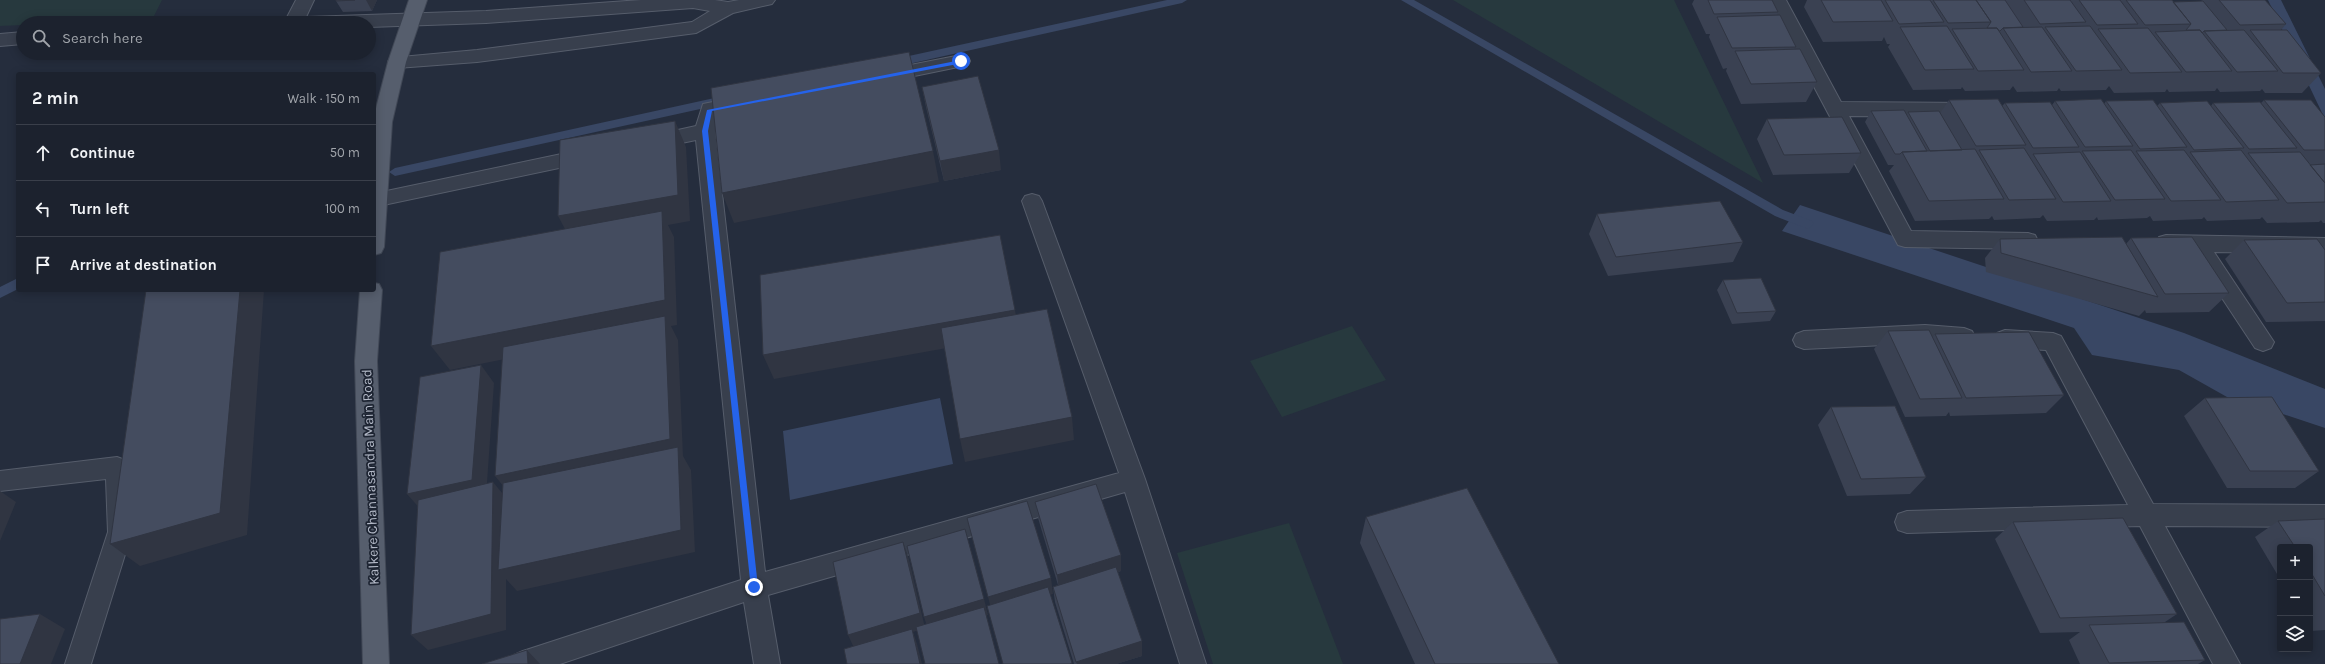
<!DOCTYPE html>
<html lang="en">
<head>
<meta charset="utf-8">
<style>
  :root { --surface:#1c222e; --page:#252a36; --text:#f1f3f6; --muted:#a0a4aa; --line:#3a3f4a }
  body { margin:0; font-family:Karla,sans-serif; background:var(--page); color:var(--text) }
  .controls { position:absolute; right:12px; bottom:12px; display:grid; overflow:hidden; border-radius:4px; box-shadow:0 2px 10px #0003 }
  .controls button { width:36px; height:36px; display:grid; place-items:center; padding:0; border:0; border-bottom:1px solid var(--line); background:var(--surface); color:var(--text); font:20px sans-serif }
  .stop { position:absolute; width:12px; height:12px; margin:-9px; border:3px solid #2563eb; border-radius:50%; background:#fff }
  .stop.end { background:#2563eb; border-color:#fff; box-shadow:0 1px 4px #0008 }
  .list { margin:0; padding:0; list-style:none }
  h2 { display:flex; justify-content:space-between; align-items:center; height:52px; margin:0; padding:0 16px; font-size:17px }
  h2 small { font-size:13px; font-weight:400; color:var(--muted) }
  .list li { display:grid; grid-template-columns:26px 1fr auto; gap:12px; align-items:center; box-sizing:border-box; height:56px; padding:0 16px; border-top:1px solid var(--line) }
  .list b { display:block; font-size:15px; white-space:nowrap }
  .list em { font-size:13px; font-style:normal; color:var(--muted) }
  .icon { flex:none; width:22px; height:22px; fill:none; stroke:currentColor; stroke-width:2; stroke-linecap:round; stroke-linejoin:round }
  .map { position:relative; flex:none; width:2325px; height:664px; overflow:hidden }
  .search { position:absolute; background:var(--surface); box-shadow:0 2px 10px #0003; left:16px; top:16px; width:360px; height:44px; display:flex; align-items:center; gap:10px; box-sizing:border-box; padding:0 14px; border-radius:22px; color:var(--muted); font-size:15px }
  .panel { position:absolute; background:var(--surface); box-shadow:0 2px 10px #0003; left:16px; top:72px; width:360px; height:220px; border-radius:4px }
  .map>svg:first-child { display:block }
</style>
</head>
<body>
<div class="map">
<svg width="2325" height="664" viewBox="0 0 2325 664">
  <rect width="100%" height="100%" fill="#252d3d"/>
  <path fill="#27393e" d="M 0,0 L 162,0 L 153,18 L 23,23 L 23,25 L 0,26 Z
    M 1453,0 L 1674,0 L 1763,183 Z
    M 1352,326 L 1386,380 L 1282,417 L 1250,361 Z
    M 1289,523 L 1343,664 L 1213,664 L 1177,553 Z"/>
  <path fill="#394764" d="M 2268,0 L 2281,0 L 2325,89 L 2325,119 Z
    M 1800,205 L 2184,333 L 2325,389 L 2325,428 L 2262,407 L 2243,406 L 2179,370 L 2092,355 L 2074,328 L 1782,231 Z
    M 940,398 L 953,464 L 790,500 L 783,431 Z"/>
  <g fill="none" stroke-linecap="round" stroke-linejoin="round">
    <path fill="#394764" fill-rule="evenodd" d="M 1167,0 L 1187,0 L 1182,3 L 895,67 L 890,63 L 895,59 Z
      M 1401,0 L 1414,0 L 1783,210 L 1812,221 L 1814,224 L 1808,229 L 1775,216 Z
      M 719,97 L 725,101 L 723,104 L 395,176 L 389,172 L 395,168 Z
      M 18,278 L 18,289 L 0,298 L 0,287 Z"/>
    <defs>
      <path id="minor" d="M 296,0 L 314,0 L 306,17 L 486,11 L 641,0 L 715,0 L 728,2 L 739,0 L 775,0 L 772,4 L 733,13 L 696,33 L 477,62 L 397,68 L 390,66 L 388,62 L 390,58 L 477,50 L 692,22 L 710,11 L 693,8 L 486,23 L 369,27 L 369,23 L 284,23 Z
        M 1768,0 L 1786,0 L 1841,102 L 1972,103 L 1979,105 L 1982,110 L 1979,115 L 1972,117 L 1849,116 L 1911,231 L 2028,233 L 2035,235 L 2038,241 L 2035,247 L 2028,249 L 1905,247 L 1898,245 Z
        M 23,32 L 23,44 L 0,46 L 0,34 Z
        M 961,55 L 968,57 L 970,61 L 968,65 L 885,82 L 878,80 L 876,76 L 878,72 L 885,70 Z
        M 743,96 L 750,98 L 753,103 L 750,108 L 718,114 L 715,131 L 765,572 L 1119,473 L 1022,201 L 1025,196 L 1032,194 L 1039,196 L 1042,201 L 1145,479 L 1206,664 L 1180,664 L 1125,492 L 768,595 L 780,664 L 754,664 L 744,602 L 560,664 L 510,664 L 514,655 L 523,651 L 741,580 L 696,140 L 653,149 L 646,147 L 643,142 L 646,137 L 696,126 L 703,104 Z
        M 590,148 L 597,150 L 600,155 L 597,160 L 374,207 L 374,193 L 377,193 Z
        M 2166,235 L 2325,238 L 2325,254 L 2214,252 L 2274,342 L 2271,348 L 2263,351 L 2255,348 L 2191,251 L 2166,251 L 2159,249 L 2156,243 L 2159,237 Z
        M 1925,325 L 1964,328 L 1972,331 L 1975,337 L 1972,343 L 1964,346 L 1925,343 L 1804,349 L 1796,346 L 1793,340 L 1796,334 L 1804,331 Z
        M 2005,330 L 2053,333 L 2061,336 L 2153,504 L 2325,505 L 2325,527 L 2165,526 L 2240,664 L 2213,664 L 2140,526 L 1907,533 L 1898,530 L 1895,522 L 1898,514 L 1907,511 L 2128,505 L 2046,350 L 2005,348 L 1997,345 L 1994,339 L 1997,333 Z
        M 117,457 L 125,460 L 129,467 L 132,532 L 91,664 L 65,664 L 108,532 L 106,479 L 0,491 L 0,471 Z"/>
      <path id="major" d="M 409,0 L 427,0 L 406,62 L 392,122 L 384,247 L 381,253 L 374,255 L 374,116 L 388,62 Z
        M 374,283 L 379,284 L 382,290 L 377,361 L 389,664 L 363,664 L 355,361 L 360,290 L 374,290 Z"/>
    </defs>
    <use href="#minor" stroke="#565d6b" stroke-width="2"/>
    <use href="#major" stroke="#414856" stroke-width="2"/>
    <use href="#minor" fill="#383f4d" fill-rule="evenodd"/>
    <use href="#major" fill="#565e6d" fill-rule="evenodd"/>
  </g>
  <path fill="#3a4152" d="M 336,0 L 377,0 L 372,11 L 343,12 L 336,1 Z
    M 1694,0 L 1772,0 L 1778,12 L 1777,15 L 1796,47 L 1794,49 L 1817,82 L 1806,102 L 1741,104 L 1726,71 L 1727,68 L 1723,69 L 1709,37 L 1710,34 L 1706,34 L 1692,4 Z
    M 1807,0 L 2172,0 L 2173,2 L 2201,1 L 2202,0 L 2265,0 L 2286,24 L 2281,30 L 2321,73 L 2302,93 L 2265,93 L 2262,89 L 2260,91 L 2220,92 L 2217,88 L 2215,91 L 2169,92 L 2167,89 L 2165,92 L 2114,93 L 2109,86 L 2106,90 L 2061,91 L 2059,88 L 2057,91 L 2017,92 L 2013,86 L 2010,90 L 1965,91 L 1962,87 L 1961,89 L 1913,90 L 1888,47 L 1890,44 L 1887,44 L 1884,37 L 1882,41 L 1823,42 L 1804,7 Z
    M 922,87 L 1001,170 L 944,181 L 926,107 Z
    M 1949,100 L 2002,106 L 2005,103 L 2052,105 L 2055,101 L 2104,104 L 2106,101 L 2157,106 L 2160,103 L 2211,106 L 2213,103 L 2261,103 L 2264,100 L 2325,117 L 2325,223 L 2323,223 L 2321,220 L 2319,222 L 2267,223 L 2262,217 L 2260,219 L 2207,221 L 2204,217 L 2202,219 L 2153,221 L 2150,216 L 2147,218 L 2098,220 L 2097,217 L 2094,220 L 2047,221 L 2043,215 L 2040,218 L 1994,220 L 1992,216 L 1989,219 L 1915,221 L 1889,171 L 1894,165 L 1888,165 L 1865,122 L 1871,111 L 1907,115 L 1908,112 L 1940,113 Z
    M 1767,119 L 1861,153 L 1849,173 L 1773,175 L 1757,139 Z
    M 1597,214 L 1743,242 L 1733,262 L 1608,276 L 1589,234 Z
    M 2131,238 L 2229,293 L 2209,312 L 2146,313 L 2145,310 L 2139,316 L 1986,272 L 1985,258 L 2000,239 L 2126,244 Z
    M 2244,240 L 2323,247 L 2325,245 L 2325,321 L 2266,322 L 2225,259 Z
    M 1723,280 L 1776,311 L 1770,321 L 1732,324 L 1717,290 Z
    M 1888,331 L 1933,337 L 1935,334 L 2064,395 L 2046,413 L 1950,416 L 1949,412 L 1946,416 L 1905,417 L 1874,349 Z
    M 2205,398 L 2319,471 L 2295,488 L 2227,488 L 2184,416 Z
    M 1831,407 L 1926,477 L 1910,494 L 1847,496 L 1818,425 Z
    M 1035,502 L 1121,555 L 1121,571 L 1118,572 L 1142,656 L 1116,664 L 1074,664 L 1055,602 L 1053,587 L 1058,585 L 1038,518 Z
    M 1366,517 L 1559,664 L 1415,664 L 1360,543 Z
    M 2325,519 L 2325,630 L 2311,631 L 2310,629 L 2310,547 L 2280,547 L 2280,579 L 2255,537 L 2278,521 Z
    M 2013,522 L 2177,614 L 2165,622 L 2205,660 L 2198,664 L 2080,664 L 2069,640 L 2080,632 L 2040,633 L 1995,539 Z"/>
  <path fill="#303542" d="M 366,0 L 377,0 L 372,11 Z
    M 675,121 L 686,147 L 690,221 L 668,225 L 674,237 L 677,325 L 671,326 L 678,340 L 683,456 L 691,470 L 695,552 L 517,591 L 506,579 L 506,630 L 428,650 L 411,635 L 493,482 L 507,499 L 514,499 L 495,476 L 665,327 L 450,370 L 431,346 L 572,242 L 558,216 Z
    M 999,150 L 1001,170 L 944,181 L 940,161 Z
    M 933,151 L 939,182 L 734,223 L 722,193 Z
    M 240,290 L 264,290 L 247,535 L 140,566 L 110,544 Z
    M 1015,310 L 1019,335 L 774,379 L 763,355 Z
    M 481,365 L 494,383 L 486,497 L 422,511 L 407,494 Z
    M 1072,417 L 1074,440 L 965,462 L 960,439 Z
    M 0,491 L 16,502 L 0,541 Z
    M 903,542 L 909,559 L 925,628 L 913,632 L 917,644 L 922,664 L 855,650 L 848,635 Z
    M 1121,555 L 1121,571 L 1059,590 L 1057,575 Z
    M 1051,578 L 1053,594 L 992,612 L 988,597 Z
    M 984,599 L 988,615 L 929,632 L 924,617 Z
    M 40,614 L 65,629 L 51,664 L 20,664 Z
    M 1142,641 L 1142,656 L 1116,664 L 1077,664 L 1076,662 Z
    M 527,650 L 540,664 L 528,664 Z"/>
  <path fill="#444c5f" stroke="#303542" d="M 336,0 L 355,0 L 336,1 Z
    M 1708,0 L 1772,0 L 1778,12 L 1714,14 Z
    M 1821,0 L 1881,0 L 1893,21 L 1833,22 Z
    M 1885,0 L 1930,0 L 1944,22 L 1899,24 Z
    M 1933,0 L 1976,0 L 1991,22 L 1948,23 Z
    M 1976,0 L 2005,0 L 2023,27 L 2003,28 L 2000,31 L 1999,31 L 1997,28 L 1987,28 L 1991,22 Z
    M 2024,0 L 2070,0 L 2086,22 L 2040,24 Z
    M 2079,0 L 2120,0 L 2138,24 L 2097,25 Z
    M 2126,0 L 2172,0 L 2191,24 L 2145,25 Z
    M 2219,0 L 2265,0 L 2286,24 L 2240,25 Z
    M 2203,1 L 2227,30 L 2204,31 L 2202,33 L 2200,30 L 2186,30 L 2191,24 L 2173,2 Z
    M 1780,15 L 1796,47 L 1732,48 L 1717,17 Z
    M 1947,26 L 1974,69 L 1925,70 L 1900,27 Z
    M 2090,26 L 2122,70 L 2076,71 L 2045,27 Z
    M 2042,27 L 2072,71 L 2031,72 L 2003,28 Z
    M 1997,28 L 2024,70 L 1978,71 L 1952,29 Z
    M 2148,28 L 2182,72 L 2130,73 L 2098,29 Z
    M 2200,30 L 2232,71 L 2186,72 L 2155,32 Z
    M 2244,30 L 2278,71 L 2237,72 L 2204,31 Z
    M 2250,30 L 2287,30 L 2321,73 L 2283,73 Z
    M 1800,49 L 1817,82 L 1751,84 L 1735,51 Z
    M 909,52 L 933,151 L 722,193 L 711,88 Z
    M 978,76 L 999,150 L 940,161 L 922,87 Z
    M 1998,99 L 2026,145 L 1976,146 L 1949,100 Z
    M 2101,99 L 2133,146 L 2085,147 L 2055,101 Z
    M 2153,100 L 2187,147 L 2140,149 L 2106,101 Z
    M 2264,100 L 2311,100 L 2325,117 L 2325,150 L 2304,150 Z
    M 2207,101 L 2244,148 L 2194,150 L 2160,103 Z
    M 2050,102 L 2079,147 L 2033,148 L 2005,103 Z
    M 2260,102 L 2297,148 L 2249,149 L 2213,103 Z
    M 1904,110 L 1927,151 L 1902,152 L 1900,154 L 1895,154 L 1871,111 Z
    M 1939,111 L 1962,150 L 1930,151 L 1908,112 Z
    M 1842,117 L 1861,153 L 1784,155 L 1767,119 Z
    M 675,121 L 678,195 L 558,216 L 560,140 Z
    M 2024,148 L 2056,199 L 2009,200 L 1979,150 Z
    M 1975,149 L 2004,199 L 1929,201 L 1902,152 Z
    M 2131,150 L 2165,199 L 2115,200 L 2082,151 Z
    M 2184,150 L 2221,200 L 2171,201 L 2136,151 Z
    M 2241,150 L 2279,200 L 2226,202 L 2190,152 Z
    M 2080,152 L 2111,201 L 2063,202 L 2033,154 Z
    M 2300,152 L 2325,183 L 2325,202 L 2287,203 L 2248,153 Z
    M 2325,164 L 2325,183 L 2310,165 Z
    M 1720,201 L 1743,242 L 1616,257 L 1597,214 Z
    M 662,211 L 665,300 L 431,346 L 440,252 Z
    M 1000,235 L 1015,310 L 763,355 L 760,275 Z
    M 2122,237 L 2158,297 L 2001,253 L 2000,239 Z
    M 2192,237 L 2229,293 L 2165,294 L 2131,238 Z
    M 2317,239 L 2325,250 L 2325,302 L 2287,303 L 2244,240 Z
    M 1761,278 L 1776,311 L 1737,313 L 1723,280 Z
    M 146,290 L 240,290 L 220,513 L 110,544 Z
    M 1047,309 L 1072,417 L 960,439 L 941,328 Z
    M 665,316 L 670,439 L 495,476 L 503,347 Z
    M 1929,330 L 1962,398 L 1920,399 L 1888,331 Z
    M 2029,332 L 2064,395 L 1966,398 L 1935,334 Z
    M 481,365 L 472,480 L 407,494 L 420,377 Z
    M 2272,397 L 2319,471 L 2250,471 L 2205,398 Z
    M 1895,406 L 1926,477 L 1861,479 L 1831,407 Z
    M 678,447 L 681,530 L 498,570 L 503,483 Z
    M 493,482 L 491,614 L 411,635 L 418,500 Z
    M 1096,484 L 1121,555 L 1057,575 L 1035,502 Z
    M 1467,488 L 1559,664 L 1435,664 L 1366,517 Z
    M 1027,501 L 1051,578 L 988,597 L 967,518 Z
    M 2123,518 L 2177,614 L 2060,618 L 2013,522 Z
    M 2325,519 L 2325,596 L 2310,571 L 2310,547 L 2295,547 L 2278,521 Z
    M 965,529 L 984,599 L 924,617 L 907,546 Z
    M 903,542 L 920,613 L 848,635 L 833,562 Z
    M 1116,567 L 1142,641 L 1076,662 L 1053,587 Z
    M 1048,587 L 1072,663 L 1070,664 L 1003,664 L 987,606 Z
    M 984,607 L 999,664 L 925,664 L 916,627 Z
    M 40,614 L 20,664 L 0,664 L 0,619 Z
    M 2184,622 L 2205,660 L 2109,663 L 2089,625 Z
    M 912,629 L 920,664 L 847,664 L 844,649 Z
    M 527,650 L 528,664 L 482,664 Z"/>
  <path fill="#2563eb" d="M 961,60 L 963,63 L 712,111 L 708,131 L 758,587 L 756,589 L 751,589 L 702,131 L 707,110 Z"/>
  <g text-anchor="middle" stroke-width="3.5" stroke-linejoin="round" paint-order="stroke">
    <g font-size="14" fill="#b4bac8" stroke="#1d2432">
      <text transform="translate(370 477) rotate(-92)" y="5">Kalkere Channasandra Main Road</text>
    </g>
  </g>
</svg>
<div class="controls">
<button>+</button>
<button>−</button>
<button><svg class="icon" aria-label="layers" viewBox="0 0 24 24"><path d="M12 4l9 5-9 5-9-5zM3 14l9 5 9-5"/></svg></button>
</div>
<div class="stop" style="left:961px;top:61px"></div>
<div class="stop end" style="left:754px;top:587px"></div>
<div class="search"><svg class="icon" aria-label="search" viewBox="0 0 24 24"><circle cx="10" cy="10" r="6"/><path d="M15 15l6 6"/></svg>Search here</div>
<section class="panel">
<h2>2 min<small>Walk · 150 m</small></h2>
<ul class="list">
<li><svg class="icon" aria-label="ahead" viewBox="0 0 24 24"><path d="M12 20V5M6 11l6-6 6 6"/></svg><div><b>Continue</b></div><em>50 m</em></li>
<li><svg class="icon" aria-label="left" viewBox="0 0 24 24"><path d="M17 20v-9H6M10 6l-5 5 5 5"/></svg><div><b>Turn left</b></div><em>100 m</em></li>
<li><svg class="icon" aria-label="arrive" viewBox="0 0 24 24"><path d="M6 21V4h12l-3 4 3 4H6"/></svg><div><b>Arrive at destination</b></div></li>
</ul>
</section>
</div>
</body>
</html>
